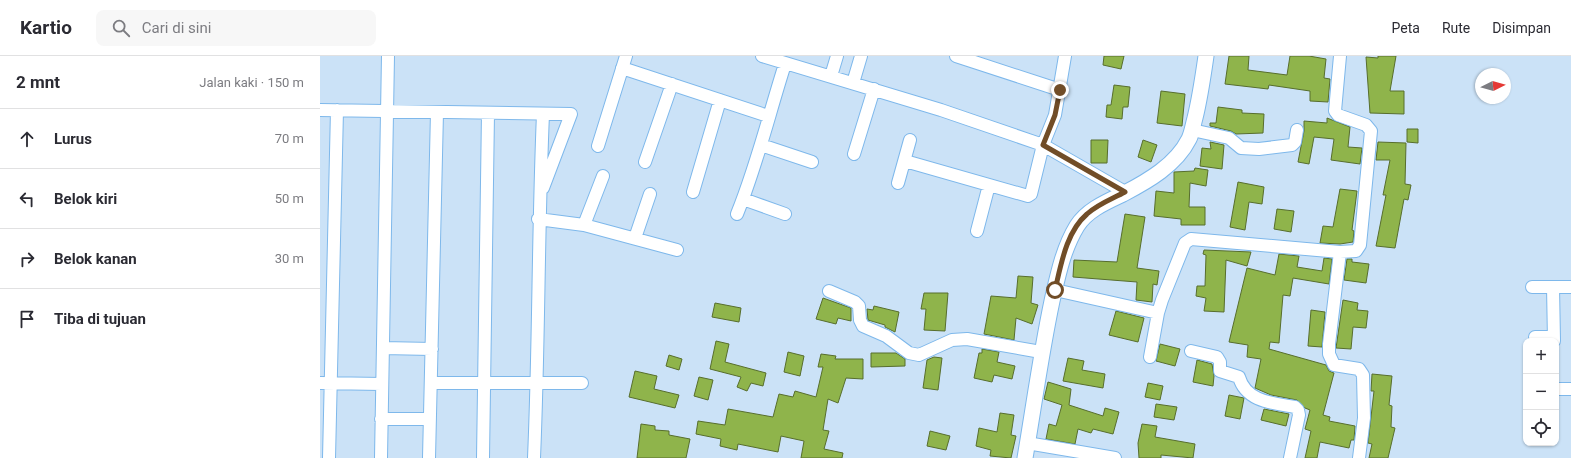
<!DOCTYPE html>
<html lang="id">
<head>
<meta charset="utf-8">
<style>
  :root { --surface:#fff; --page:#f7f7f7; --text:#2b2b33; --muted:#7c7c81; --line:#e1e1e2 }
  body { margin:0; font-family:Roboto,sans-serif; background:var(--page); color:var(--text) }
  .controls { position:absolute; right:12px; bottom:12px; display:grid; overflow:hidden; border-radius:8px; box-shadow:0 1px 3px #0004 }
  .controls button { width:36px; height:36px; display:grid; place-items:center; padding:0; border:0; border-bottom:1px solid var(--line); background:var(--surface); color:var(--text); font:20px sans-serif }
  .compass { position:absolute; left:1155px; top:12px; width:36px; height:36px; border-radius:50%; background:var(--surface); box-shadow:0 1px 3px #0004; rotate:85deg }
  .stop { position:absolute; width:12px; height:12px; margin:-9px; border:3px solid #714d27; border-radius:50%; background:#fff }
  .stop.end { background:#714d27; border-color:#fff; box-shadow:0 1px 4px #0008 }
  .list { margin:0; padding:0; list-style:none }
  h2 { display:flex; justify-content:space-between; align-items:center; height:52px; margin:0; padding:0 16px; font-size:17px }
  h2 small { font-size:13px; font-weight:400; color:var(--muted) }
  .list li { display:grid; grid-template-columns:26px 1fr auto; gap:12px; align-items:center; box-sizing:border-box; height:60px; padding:0 16px; border-top:1px solid var(--line) }
  .list b { display:block; font-size:15px; white-space:nowrap }
  .list em { font-size:13px; font-style:normal; color:var(--muted) }
  .icon { flex:none; width:22px; height:22px; fill:none; stroke:currentColor; stroke-width:2; stroke-linecap:round; stroke-linejoin:round }
  .map { position:relative; flex:none; width:1251px; height:402px; overflow:hidden }
  header { display:flex; align-items:center; gap:24px; box-sizing:border-box; height:56px; padding:0 20px; background:var(--surface); border-bottom:1px solid var(--line) }
  header strong { font-size:19px }
  nav { display:flex; gap:22px; margin-inline-start:auto; font-size:14px }
  .search { width:280px; height:36px; background:var(--page); display:flex; align-items:center; gap:10px; box-sizing:border-box; padding:0 14px; border-radius:8px; color:var(--muted); font-size:15px }
  main { display:flex }
  aside { flex:1; background:var(--surface) }
  .map>svg:first-child { display:block }
</style>
</head>
<body>
<header>
<strong>Kartio</strong>
<div class="search"><svg class="icon" aria-label="search" viewBox="0 0 24 24"><circle cx="10" cy="10" r="6"/><path d="M15 15l6 6"/></svg>Cari di sini</div>
<nav><a>Peta</a><a>Rute</a><a>Disimpan</a></nav>
</header>
<main>
<aside>
<h2>2 mnt<small>Jalan kaki · 150 m</small></h2>
<ul class="list">
<li><svg class="icon" aria-label="ahead" viewBox="0 0 24 24"><path d="M12 20V5M6 11l6-6 6 6"/></svg><div><b>Lurus</b></div><em>70 m</em></li>
<li><svg class="icon" aria-label="left" viewBox="0 0 24 24"><path d="M17 20v-9H6M10 6l-5 5 5 5"/></svg><div><b>Belok kiri</b></div><em>50 m</em></li>
<li><svg class="icon" aria-label="right" viewBox="0 0 24 24"><path d="M7 20v-9h11M14 6l5 5-5 5"/></svg><div><b>Belok kanan</b></div><em>30 m</em></li>
<li><svg class="icon" aria-label="arrive" viewBox="0 0 24 24"><path d="M6 21V4h12l-3 4 3 4H6"/></svg><div><b>Tiba di tujuan</b></div></li>
</ul>
</aside>
<div class="map">
<svg width="1251" height="402" viewBox="0 0 1251 402">
  <rect width="100%" height="100%" fill="#cbe2f7"/>
  <path fill="#8fb44b" stroke="#576e2d" d="M 784,0 L 804,0 L 801,13 L 783,9 Z
    M 909,0 L 929,0 L 928,14 L 967,19 L 970,0 L 989,0 L 1006,3 L 1004,22 L 1010,23 L 1008,46 L 990,45 L 990,35 L 949,29 L 948,33 L 905,28 Z
    M 1058,0 L 1076,0 L 1070,35 L 1084,35 L 1084,58 L 1050,57 L 1046,1 L 1058,2 Z
    M 794,29 L 810,31 L 808,51 L 803,51 L 802,63 L 786,61 L 787,49 L 791,49 Z
    M 841,35 L 865,38 L 862,70 L 837,67 Z
    M 898,51 L 922,54 L 922,57 L 944,58 L 943,77 L 916,78 L 911,75 L 890,70 L 890,67 L 896,67 Z
    M 1007,62 L 1030,71 L 1028,91 L 1042,92 L 1040,108 L 1011,104 L 1014,83 L 994,81 L 989,108 L 978,106 L 984,75 L 984,65 L 1007,67 Z
    M 1087,73 L 1098,73 L 1098,87 L 1087,86 Z
    M 771,84 L 788,84 L 787,107 L 771,107 Z
    M 823,84 L 837,89 L 831,106 L 818,101 Z
    M 890,86 L 904,89 L 902,113 L 880,110 L 882,92 L 891,93 Z
    M 1058,86 L 1086,87 L 1085,128 L 1091,129 L 1088,144 L 1084,143 L 1075,192 L 1056,190 L 1066,139 L 1063,139 L 1070,104 L 1056,104 Z
    M 875,112 L 888,114 L 886,130 L 870,127 L 869,151 L 885,151 L 885,169 L 861,169 L 861,163 L 834,160 L 836,135 L 854,137 L 854,116 L 874,115 Z
    M 918,126 L 944,131 L 942,148 L 929,146 L 925,174 L 910,171 Z
    M 1020,133 L 1037,135 L 1032,174 L 1034,175 L 1033,186 L 1020,188 L 1000,187 L 1003,170 L 1013,171 Z
    M 957,153 L 974,155 L 971,176 L 954,173 Z
    M 805,158 L 825,161 L 817,212 L 839,215 L 837,229 L 833,228 L 832,246 L 816,244 L 817,226 L 753,221 L 754,204 L 797,206 Z
    M 884,194 L 931,196 L 927,210 L 906,204 L 904,256 L 884,255 L 886,242 L 876,240 L 877,230 L 885,230 L 886,199 L 883,198 Z
    M 959,198 L 979,200 L 977,211 L 1002,215 L 1004,202 L 1012,203 L 1009,228 L 973,222 L 970,240 L 963,239 L 959,287 L 950,286 L 949,293 L 1006,309 L 1009,315 L 1014,317 L 1003,359 L 1010,361 L 1009,365 L 1035,370 L 1034,384 L 1031,384 L 1029,392 L 1000,386 L 997,402 L 985,402 L 991,375 L 985,373 L 990,354 L 985,352 L 977,344 L 951,339 L 935,332 L 941,303 L 927,301 L 928,289 L 909,286 L 927,212 L 955,219 Z
    M 1027,203 L 1032,203 L 1032,206 L 1049,208 L 1046,227 L 1024,224 Z
    M 698,220 L 713,221 L 711,247 L 718,249 L 712,268 L 696,262 L 694,284 L 664,278 L 671,240 L 696,242 Z
    M 604,237 L 628,237 L 625,275 L 604,274 L 606,253 L 601,253 Z
    M 503,242 L 531,252 L 531,265 L 518,262 L 516,268 L 496,263 Z
    M 1023,244 L 1038,247 L 1037,254 L 1048,255 L 1046,272 L 1033,271 L 1031,293 L 1016,292 Z
    M 395,247 L 421,252 L 419,266 L 392,261 Z
    M 554,250 L 579,256 L 575,276 L 565,271 L 565,269 L 548,264 L 547,253 L 553,254 Z
    M 991,254 L 1005,256 L 1002,291 L 988,290 Z
    M 796,255 L 824,262 L 818,286 L 789,279 Z
    M 396,285 L 409,288 L 405,306 L 446,317 L 443,330 L 431,327 L 427,335 L 417,331 L 421,321 L 390,313 Z
    M 840,288 L 860,293 L 855,310 L 836,305 Z
    M 662,293 L 679,296 L 677,306 L 695,310 L 692,323 L 674,319 L 672,326 L 654,322 L 659,297 L 662,297 Z
    M 468,296 L 484,300 L 480,320 L 464,316 Z
    M 551,297 L 576,297 L 585,303 L 585,310 L 551,311 Z
    M 501,298 L 516,300 L 515,303 L 543,303 L 543,323 L 526,322 L 518,347 L 508,343 L 503,374 L 509,375 L 504,393 L 523,397 L 522,402 L 481,402 L 484,385 L 461,380 L 458,396 L 418,388 L 417,394 L 400,390 L 401,383 L 376,378 L 378,365 L 405,369 L 408,353 L 453,361 L 459,338 L 473,341 L 475,335 L 496,341 L 503,311 L 498,311 Z
    M 349,299 L 362,303 L 359,314 L 346,310 Z
    M 614,301 L 622,302 L 618,334 L 603,332 L 607,304 Z
    M 748,302 L 764,305 L 762,314 L 785,318 L 783,332 L 743,325 Z
    M 877,304 L 892,308 L 894,320 L 893,330 L 873,326 Z
    M 315,315 L 337,320 L 334,333 L 359,339 L 355,352 L 309,341 Z
    M 1052,318 L 1072,320 L 1069,349 L 1072,350 L 1071,371 L 1075,372 L 1068,402 L 1049,402 L 1052,388 L 1048,387 L 1054,335 L 1051,335 Z
    M 379,321 L 393,324 L 388,344 L 374,340 Z
    M 728,326 L 751,333 L 749,349 L 783,360 L 785,352 L 799,356 L 793,378 L 773,373 L 771,377 L 758,373 L 755,388 L 726,383 L 729,368 L 736,370 L 742,349 L 724,343 Z
    M 828,327 L 843,330 L 840,344 L 825,341 Z
    M 909,339 L 924,342 L 920,363 L 905,360 Z
    M 836,348 L 857,351 L 854,364 L 834,361 Z
    M 944,353 L 969,358 L 966,370 L 941,364 Z
    M 680,357 L 694,359 L 691,379 L 696,380 L 691,402 L 670,400 L 671,394 L 656,390 L 659,372 L 677,376 Z
    M 321,368 L 335,370 L 335,374 L 349,375 L 349,379 L 370,383 L 366,402 L 317,402 Z
    M 822,368 L 837,370 L 835,381 L 875,388 L 873,402 L 841,399 L 841,402 L 819,402 L 818,387 Z
    M 610,375 L 630,380 L 626,394 L 607,390 Z"/>
  <g fill="none" stroke-linecap="round" stroke-linejoin="round">
    <defs>
      <path id="minor" d="M 442,0 L 621,54 L 723,89 L 805,136
        M 636,0 L 740,34
        M 302,12 L 448,60
        M 511,20 L 517,0
        M 533,27 L 541,0
        M 0,54 L 251,58 L 223,132
        M 872,74 L 909,82 L 921,92 L 939,93 L 972,89 L 975,86 L 977,74
        M 441,89 L 492,106
        M 278,90 L 306,0
        M 534,98 L 554,33
        M 585,105 L 708,140 L 711,138 L 723,89 L 735,59 L 745,0
        M 325,106 L 352,28
        M 578,127 L 590,84
        M 373,136 L 400,44
        M 423,143 L 465,158
        M 417,158 C 437,109 449,58 465,8
        M 218,163 L 264,169 L 357,194
        M 264,169 L 283,120
        M 657,175 L 669,129
        M 315,182 L 330,138
        M 1020,196 L 1009,288 L 1009,298 L 1014,309 L 1039,313 L 1043,319 L 1044,362 L 1039,402
        M 1212,231 L 1251,231
        M 1233,231 L 1234,285
        M 735,234 L 838,257 L 842,244 L 865,187 L 871,183 L 1020,196 L 1036,195 L 1040,189 L 1051,75 L 1046,69 L 1018,59 L 1015,55 L 1020,0
        M 509,235 L 535,246 L 539,250 L 540,264 L 543,270 L 566,280 L 589,297 L 599,299 L 632,284 L 647,283 L 721,296
        M 1215,281 L 1234,281
        M 63,292 L 112,293
        M 871,295 L 897,301 L 900,306 L 900,315 L 919,321 C 926,346 953,347 975,351 L 978,354 L 979,359 L 970,402
        M 830,301 L 838,257
        M 0,327 L 62,328
        M 111,327 L 262,327
        M 1236,333 L 1251,333
        M 61,363 L 110,363
        M 707,387 L 795,402
        M 9,402 L 17,54
        M 61,402 L 68,0
        M 109,402 L 117,56
        M 163,402 L 168,57
        M 214,402 C 219,287 218,173 223,58"/>
      <path id="tertiary" d="M 705,402 C 714,349 721,297 732,245 C 738,219 743,193 757,170 C 767,154 786,146 803,138 C 828,125 856,109 869,83 C 872,77 873,69 875,62 C 880,42 883,21 886,0"/>
    </defs>
    <use href="#minor" stroke="#7eb8eb" stroke-width="14"/>
    <use href="#tertiary" stroke="#7eb8eb" stroke-width="17"/>
    <use href="#minor" stroke="#fff" stroke-width="12"/>
    <use href="#tertiary" stroke="#fff" stroke-width="15"/>
  </g>
  <g fill="none" stroke-linecap="round" stroke-linejoin="round">
    <path stroke="#714d27" stroke-width="5" d="M 735,234 C 741,209 746,176 767,158 C 778,148 792,143 805,136 L 723,89 L 735,59 L 740,34"/>
  </g>
</svg>
<div class="controls">
<button>+</button>
<button>−</button>
<button><svg class="icon" aria-label="locate" viewBox="0 0 24 24"><circle cx="12" cy="12" r="6"/><path d="M12 2v4M12 18v4M2 12h4M18 12h4"/></svg></button>
</div>
<svg class="compass" viewBox="-18 -18 36 36"><path d="M0-13l5 13h-10z" fill="#e53935"/><path d="M0 13l5-13h-10z" fill="#7c7c81"/></svg>
<div class="stop" style="left:735px;top:234px"></div>
<div class="stop end" style="left:740px;top:34px"></div>
</div>
</main>
</body>
</html>
